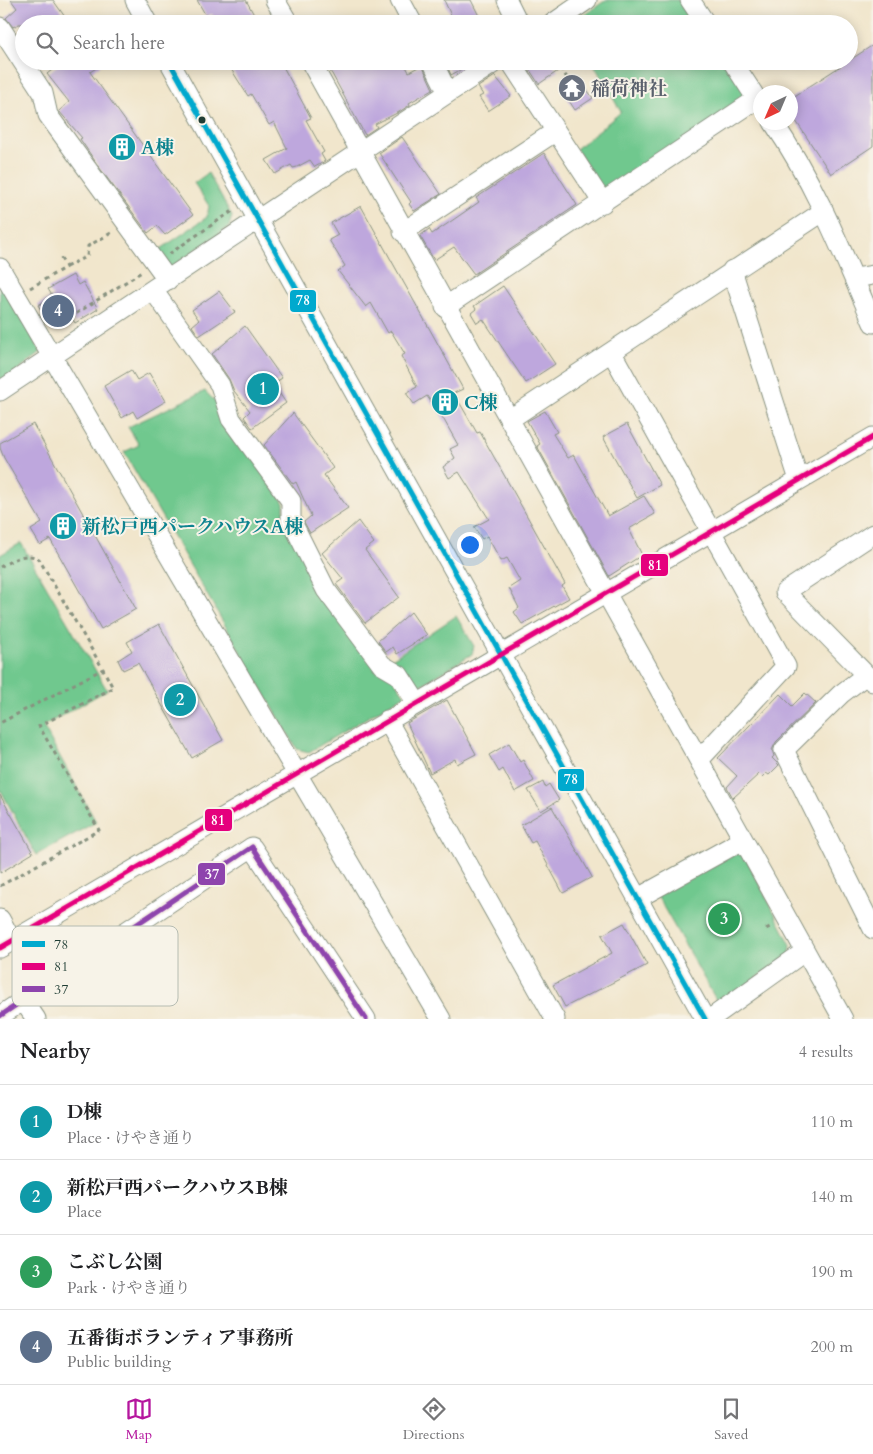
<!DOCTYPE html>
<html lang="en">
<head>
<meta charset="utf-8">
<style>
  :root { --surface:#fff; --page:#f6f6f6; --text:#202124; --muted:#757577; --line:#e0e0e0; --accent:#b5179e }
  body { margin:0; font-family:Cardo,"Noto Serif JP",serif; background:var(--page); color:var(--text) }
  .compass { position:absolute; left:753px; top:85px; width:45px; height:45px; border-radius:50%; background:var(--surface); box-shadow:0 2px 12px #0003; rotate:224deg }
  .you { position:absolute; left:469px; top:544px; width:18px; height:18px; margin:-12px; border:4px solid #fff; border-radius:50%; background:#1a73e8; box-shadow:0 0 0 8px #1a73e833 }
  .badge { display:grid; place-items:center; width:32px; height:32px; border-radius:50%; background:var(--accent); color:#fff; font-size:16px; font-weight:700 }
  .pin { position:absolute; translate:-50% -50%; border:2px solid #fff; box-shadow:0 1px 5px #0006 }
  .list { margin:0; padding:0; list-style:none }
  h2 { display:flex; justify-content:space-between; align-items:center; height:65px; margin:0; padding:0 20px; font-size:21px }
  h2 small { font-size:16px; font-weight:400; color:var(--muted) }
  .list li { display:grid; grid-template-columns:32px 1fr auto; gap:15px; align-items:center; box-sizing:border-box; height:75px; padding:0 20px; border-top:1px solid var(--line) }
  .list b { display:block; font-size:19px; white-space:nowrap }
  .list p { margin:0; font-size:16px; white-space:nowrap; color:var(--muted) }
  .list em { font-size:16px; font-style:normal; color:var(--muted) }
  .icon { flex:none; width:28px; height:28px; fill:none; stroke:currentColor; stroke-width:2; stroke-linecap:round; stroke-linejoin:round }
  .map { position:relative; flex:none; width:873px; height:1019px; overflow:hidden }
  .search { position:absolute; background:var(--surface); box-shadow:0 2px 12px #0003; left:15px; right:15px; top:15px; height:55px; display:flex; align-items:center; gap:12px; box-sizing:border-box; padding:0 18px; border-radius:28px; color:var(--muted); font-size:19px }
  .sheet { height:365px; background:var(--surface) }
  nav { display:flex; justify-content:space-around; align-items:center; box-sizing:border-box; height:70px; border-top:1px solid var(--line); background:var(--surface); font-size:14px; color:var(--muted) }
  nav a { display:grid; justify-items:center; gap:2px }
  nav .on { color:var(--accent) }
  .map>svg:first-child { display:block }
</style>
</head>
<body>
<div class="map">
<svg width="873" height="1019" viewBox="0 0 873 1019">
  <rect width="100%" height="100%" fill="#f7f3e8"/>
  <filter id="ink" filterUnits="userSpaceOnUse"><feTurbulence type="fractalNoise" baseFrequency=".02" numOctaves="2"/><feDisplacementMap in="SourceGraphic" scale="10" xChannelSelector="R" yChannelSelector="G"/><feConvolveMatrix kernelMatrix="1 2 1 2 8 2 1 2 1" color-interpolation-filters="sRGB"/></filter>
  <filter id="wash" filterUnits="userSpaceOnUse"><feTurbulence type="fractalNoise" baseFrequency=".0096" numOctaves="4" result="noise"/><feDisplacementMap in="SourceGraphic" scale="20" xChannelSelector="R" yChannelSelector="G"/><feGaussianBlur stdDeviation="1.12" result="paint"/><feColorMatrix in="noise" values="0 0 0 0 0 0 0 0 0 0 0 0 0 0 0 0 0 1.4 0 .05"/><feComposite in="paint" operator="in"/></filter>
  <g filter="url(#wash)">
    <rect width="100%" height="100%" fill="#f1e6cc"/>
    <path fill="#6fc88e" stroke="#478261" d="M 606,0 L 678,0 L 694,24 L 571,24 Z
      M 592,61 L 723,61 L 751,97 L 606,195 L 576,149 L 621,112 Z
      M 208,173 L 232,216 L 229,227 L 164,272 L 152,255 L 207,217 L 209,206 L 194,183 Z
      M 0,279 L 41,352 L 0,384 Z
      M 205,391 L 226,413 L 284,503 L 284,525 L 405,695 L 309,752 L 297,749 L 124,452 L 139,445 L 128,427 Z
      M 21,543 L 107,690 L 43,726 L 96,822 L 36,855 L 0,789 L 0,555 Z
      M 456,616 L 474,646 L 472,654 L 415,689 L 389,661 Z
      M 736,853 L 746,858 L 791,945 L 790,954 L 719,1005 L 656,894 Z"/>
    <g id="blocks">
      <path fill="#bea7dd" d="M 11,0 L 53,0 L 70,24 L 19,24 L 13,27 L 6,18 L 17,8 Z
        M 197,0 L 246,0 L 259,24 L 218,24 L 212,14 L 206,16 Z
        M 444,0 L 471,0 L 483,24 L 455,24 Z
        M 873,45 L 873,146 L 831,174 L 790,112 L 790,99 Z
        M 63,61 L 107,61 L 90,72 L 193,215 L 165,235 L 157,226 L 148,233 L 99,167 L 80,139 L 82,138 L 59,111 L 69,102 L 47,74 Z
        M 226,61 L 280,61 L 311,118 L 306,120 L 324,152 L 321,154 L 325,161 L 315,167 L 310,160 L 297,167 L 293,168 L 291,165 L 275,174 L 266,160 L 287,148 L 274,122 L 269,125 L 251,94 L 248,96 Z
        M 323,61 L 403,61 L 409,72 L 422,65 L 433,89 L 409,103 L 410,105 L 399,112 L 375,124 L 377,127 L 365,135 L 332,74 Z
        M 445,61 L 476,61 L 451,75 Z
        M 524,61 L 551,61 L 558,71 L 539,84 Z
        M 495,76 L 511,96 L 488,111 L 479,97 L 483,95 L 478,87 Z
        M 583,84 L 593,98 L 575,110 L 566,96 Z
        M 402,137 L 441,194 L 414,211 L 409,204 L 411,202 L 379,153 Z
        M 544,153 L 577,205 L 474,274 L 454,247 L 434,260 L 420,236 L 429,229 L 432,234 L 450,222 L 479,202 L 476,198 Z
        M 361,206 L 463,389 L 454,393 L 477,433 L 480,432 L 565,584 L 562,586 L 569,598 L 522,624 L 514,612 L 519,608 L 509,588 L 520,581 L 507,558 L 501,561 L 487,536 L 482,539 L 474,527 L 489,519 L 459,472 L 449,478 L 443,467 L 455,458 L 450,449 L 458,445 L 435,404 L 433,405 L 427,396 L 414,404 L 406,393 L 417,387 L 401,356 L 405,354 L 391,331 L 388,333 L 371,303 L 366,307 L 338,271 L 345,266 L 329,240 L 338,235 L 331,223 Z
        M 73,275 L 78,285 L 83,282 L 98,309 L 75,323 L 67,310 L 48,322 L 38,305 L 53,297 L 48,289 Z
        M 503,286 L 555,364 L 526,383 L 483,319 L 477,323 L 471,313 L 476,309 L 474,306 Z
        M 219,291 L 235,312 L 199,336 L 192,326 L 199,320 L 192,310 Z
        M 245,326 L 282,378 L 273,384 L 286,403 L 252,428 L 244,417 L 250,411 L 234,391 L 229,379 L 212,354 Z
        M 131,370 L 137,380 L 149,373 L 166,401 L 137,418 L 133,411 L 122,418 L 104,386 Z
        M 545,411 L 557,432 L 553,434 L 568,458 L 574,455 L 608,516 L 644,496 L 655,514 L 629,529 L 642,555 L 609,576 L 537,446 L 540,444 L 527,421 Z
        M 293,413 L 333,468 L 324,475 L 348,508 L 310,533 L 304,522 L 311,516 L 296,482 L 293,484 L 264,445 Z
        M 33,424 L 136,609 L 101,629 L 50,539 L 40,545 L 31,530 L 42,523 L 4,458 L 0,448 L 0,443 Z
        M 627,424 L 660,485 L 637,498 L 603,437 Z
        M 358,521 L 374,543 L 365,550 L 399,597 L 365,623 L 336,584 L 343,579 L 322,553 Z
        M 411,612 L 427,635 L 397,654 L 393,647 L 386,652 L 378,641 Z
        M 159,624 L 223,740 L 192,758 L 138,663 L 123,670 L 118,660 L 132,651 L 127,642 Z
        M 805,693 L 816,703 L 776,742 L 772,750 L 774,756 L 772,758 L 779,765 L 769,775 L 766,773 L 762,777 L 759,774 L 733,798 L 727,787 L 737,776 L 718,758 L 780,694 L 792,706 Z
        M 447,700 L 476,754 L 457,764 L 455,759 L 430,773 L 407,723 Z
        M 509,743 L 520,762 L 523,760 L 534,781 L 515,792 L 503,769 L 499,772 L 489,755 Z
        M 543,782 L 545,787 L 549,784 L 559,800 L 541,811 L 528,790 Z
        M 0,795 L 33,853 L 0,873 Z
        M 552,807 L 592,877 L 563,893 L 535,841 L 531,843 L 521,825 Z
        M 624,923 L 647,965 L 565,1007 L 553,985 L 612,953 L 602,935 Z"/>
    </g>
  </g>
  <g filter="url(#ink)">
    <use href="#blocks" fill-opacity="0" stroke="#889280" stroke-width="1"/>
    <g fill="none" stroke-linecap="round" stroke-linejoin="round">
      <defs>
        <path id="minor" d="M 135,0 L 148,24
          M 275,0 L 289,24
          M 400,0 L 413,24
          M 507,0 L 519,24
          M 690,0 L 706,24
          M 552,24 L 587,0
          M 0,27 L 43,93 L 48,115 L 168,280
          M 169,61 L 705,1019
          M 310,61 L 843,1019
          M 510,61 L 603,203
          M 732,61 L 760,104
          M 448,93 L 497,61
          M 773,122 C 816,185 843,254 873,323
          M 403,232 L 556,131
          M 0,268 L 441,1019
          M 732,270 L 799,480
          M 855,278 L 873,275
          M 153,290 L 220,385 L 231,419 L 291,501 L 291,520 L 326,590 L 382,665 L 399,675 L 417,703
          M 445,307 L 757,99
          M 612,353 L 786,666 L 699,760
          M 0,391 L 448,93 L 432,61
          M 510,419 L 824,211
          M 873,534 L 785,592 L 873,682
          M 866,675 L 841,694 L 784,750 L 873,929
          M 387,720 L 555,1019
          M 638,898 L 743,840
          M 0,919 L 12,941
          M 0,948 L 873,437
          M 23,1000 L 36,1019
          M 0,1016 L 252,847 L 366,1019
          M 710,1019 L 804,952"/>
      </defs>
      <use href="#minor" stroke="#889280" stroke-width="21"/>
      <path stroke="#889280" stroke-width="3" stroke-dasharray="4 4" stroke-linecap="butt" d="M 557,61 L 571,85
        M 169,254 L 234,210
        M 66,267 L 87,256 L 88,246 L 113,232
        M 30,288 L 66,267 L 59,255
        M 51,320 L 53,322 L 67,314 L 69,318 L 143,271
        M 0,567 C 13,560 25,551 39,559 L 103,669 L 0,723
        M 0,886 L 99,830 L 39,726 L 113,688 L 103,669
        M 766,929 L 772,926"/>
      <use href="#minor" stroke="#fff" stroke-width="19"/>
      <defs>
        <path id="bus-1" d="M 169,61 L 705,1019"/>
        <path id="bus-2" d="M 0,948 L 873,437"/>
        <path id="bus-3" d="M 0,1016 L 252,847 L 366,1019"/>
      </defs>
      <use href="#bus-1" stroke="#f7f3e8" stroke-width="9"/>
      <use href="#bus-2" stroke="#f7f3e8" stroke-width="9"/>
      <use href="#bus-3" stroke="#f7f3e8" stroke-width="9"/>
      <use href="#bus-1" stroke="#00a9ce" stroke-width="5"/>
      <use href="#bus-2" stroke="#e5007d" stroke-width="5"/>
      <use href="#bus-3" stroke="#8e44ad" stroke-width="5"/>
    </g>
  </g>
  <defs>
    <symbol id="temple-disc" viewBox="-11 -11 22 22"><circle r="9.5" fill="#6b7280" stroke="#f7f3e8"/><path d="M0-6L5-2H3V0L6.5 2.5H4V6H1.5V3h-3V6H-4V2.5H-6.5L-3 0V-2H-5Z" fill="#fff"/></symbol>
    <symbol id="building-disc" viewBox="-11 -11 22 22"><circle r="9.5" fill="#0f9aa8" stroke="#f7f3e8"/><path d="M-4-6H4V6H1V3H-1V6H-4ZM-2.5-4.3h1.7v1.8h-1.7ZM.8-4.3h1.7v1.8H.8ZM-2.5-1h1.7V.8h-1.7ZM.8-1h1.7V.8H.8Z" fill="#fff"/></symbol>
  </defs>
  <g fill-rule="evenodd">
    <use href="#temple-disc" x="556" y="72" width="32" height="32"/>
    <use href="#building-disc" x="106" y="131" width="32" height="32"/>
    <use href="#building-disc" x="429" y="386" width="32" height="32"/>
    <use href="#building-disc" x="47" y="510" width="32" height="32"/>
  </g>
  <circle fill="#1f3d34" stroke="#f7f3e8" stroke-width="2" cx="202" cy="120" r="4.5"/>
  <g text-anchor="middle" stroke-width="4" stroke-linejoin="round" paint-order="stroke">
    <g font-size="19" font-weight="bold" fill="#5b616d" stroke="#f7f3e8" text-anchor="start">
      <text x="591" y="95">稲荷神社</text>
    </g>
    <g font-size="19" font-weight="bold" fill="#0d838f" stroke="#f7f3e8" text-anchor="start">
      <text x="141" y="154">A棟</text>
      <text x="464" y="409">C棟</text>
      <text x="82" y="533">新松戸西パークハウスA棟</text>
    </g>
  </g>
  <rect x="12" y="926" width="166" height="80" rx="8" fill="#f7f3e8" stroke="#b6bcb2" stroke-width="1"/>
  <rect x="22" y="941" width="23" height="6" fill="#00a9ce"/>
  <rect x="22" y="963" width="23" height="7" fill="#e5007d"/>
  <rect x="22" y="986" width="23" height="6" fill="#8e44ad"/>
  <g font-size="14" fill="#1f3d34">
    <text x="54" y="949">78</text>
    <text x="54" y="971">81</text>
    <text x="54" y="994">37</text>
  </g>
  <g stroke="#f7f3e8" stroke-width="2">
    <rect x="289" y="289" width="28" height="24" rx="5" fill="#00a9ce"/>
    <rect x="640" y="553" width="29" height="24" rx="5" fill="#e5007d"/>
    <rect x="557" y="768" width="28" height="24" rx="5" fill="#00a9ce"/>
    <rect x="204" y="808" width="29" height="24" rx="5" fill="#e5007d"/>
    <rect x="197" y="862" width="29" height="24" rx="5" fill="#8e44ad"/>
  </g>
  <g font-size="14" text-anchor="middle" font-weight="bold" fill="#fff">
    <text x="303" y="305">78</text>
    <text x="655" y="570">81</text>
    <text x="571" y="784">78</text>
    <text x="218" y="825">81</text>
    <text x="212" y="879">37</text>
  </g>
</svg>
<svg class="compass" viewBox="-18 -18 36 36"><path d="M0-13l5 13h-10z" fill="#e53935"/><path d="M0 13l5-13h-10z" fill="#757577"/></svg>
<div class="you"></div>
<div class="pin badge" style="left:263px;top:389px;background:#0f9aa8">1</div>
<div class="pin badge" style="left:180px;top:700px;background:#0f9aa8">2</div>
<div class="pin badge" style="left:724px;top:919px;background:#2e9e5b">3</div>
<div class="pin badge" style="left:58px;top:311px;background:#5c6f8a">4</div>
<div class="search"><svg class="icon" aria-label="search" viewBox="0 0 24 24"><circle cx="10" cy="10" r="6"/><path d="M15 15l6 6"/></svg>Search here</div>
</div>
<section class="sheet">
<h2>Nearby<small>4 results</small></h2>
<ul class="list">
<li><span class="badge" style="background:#0f9aa8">1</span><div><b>D棟</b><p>Place · けやき通り</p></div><em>110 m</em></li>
<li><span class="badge" style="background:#0f9aa8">2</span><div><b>新松戸西パークハウスB棟</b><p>Place</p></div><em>140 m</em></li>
<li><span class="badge" style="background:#2e9e5b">3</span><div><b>こぶし公園</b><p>Park · けやき通り</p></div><em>190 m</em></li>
<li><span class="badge" style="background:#5c6f8a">4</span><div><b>五番街ボランティア事務所</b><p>Public building</p></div><em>200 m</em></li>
</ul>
</section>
<nav>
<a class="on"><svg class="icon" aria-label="map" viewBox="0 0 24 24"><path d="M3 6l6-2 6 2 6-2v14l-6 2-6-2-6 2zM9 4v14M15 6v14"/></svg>Map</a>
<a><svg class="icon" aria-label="directions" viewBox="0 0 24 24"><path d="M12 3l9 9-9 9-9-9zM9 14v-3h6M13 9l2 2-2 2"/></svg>Directions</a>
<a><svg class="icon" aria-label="saved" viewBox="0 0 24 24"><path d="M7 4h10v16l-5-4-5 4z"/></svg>Saved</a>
</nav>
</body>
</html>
